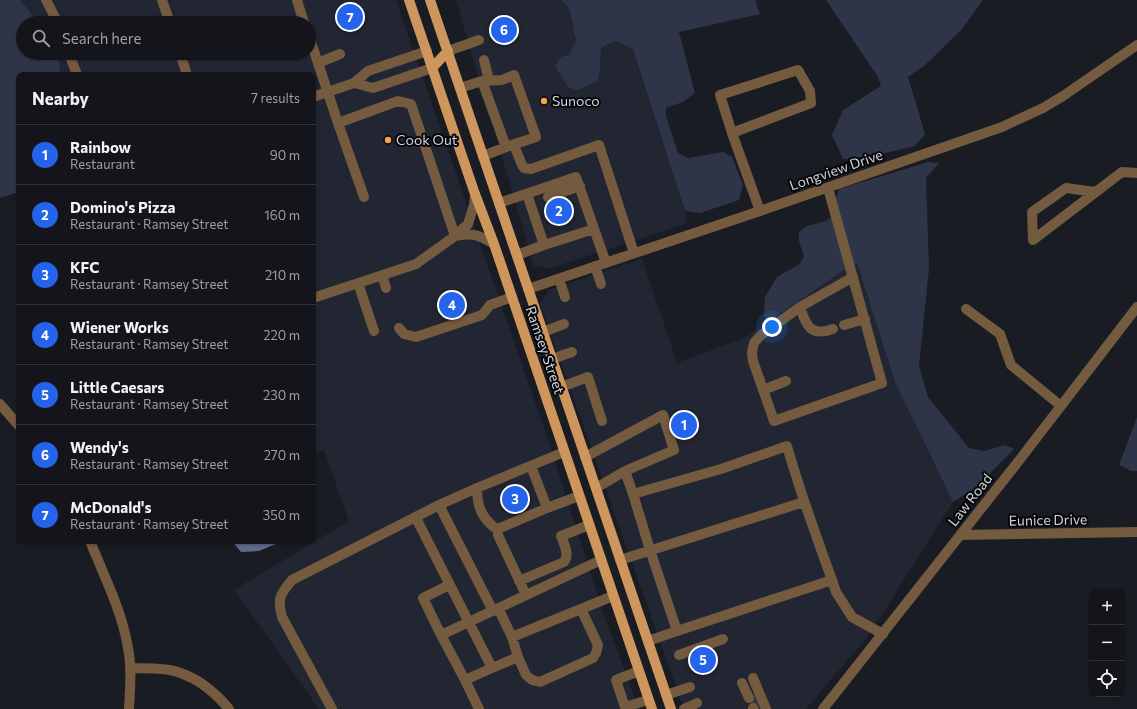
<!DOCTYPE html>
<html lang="en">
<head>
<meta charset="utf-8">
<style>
  :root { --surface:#14151b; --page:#1d1e24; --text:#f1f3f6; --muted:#9d9fa3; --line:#33343a; --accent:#2563eb }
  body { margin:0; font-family:Commissioner,sans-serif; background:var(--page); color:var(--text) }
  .controls { position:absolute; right:12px; bottom:12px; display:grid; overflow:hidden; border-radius:8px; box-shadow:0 1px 3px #0004 }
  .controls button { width:36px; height:36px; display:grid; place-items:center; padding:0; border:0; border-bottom:1px solid var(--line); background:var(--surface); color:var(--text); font:20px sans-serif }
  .you { position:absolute; left:772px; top:327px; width:14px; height:14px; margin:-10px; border:3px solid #fff; border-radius:50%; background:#1a73e8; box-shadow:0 0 0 6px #1a73e833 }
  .badge { display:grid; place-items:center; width:26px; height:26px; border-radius:50%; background:var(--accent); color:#fff; font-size:13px; font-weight:700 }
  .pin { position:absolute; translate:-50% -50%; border:2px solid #fff; box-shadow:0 1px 4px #0006 }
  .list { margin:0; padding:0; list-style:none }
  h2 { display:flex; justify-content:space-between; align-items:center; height:52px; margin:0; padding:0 16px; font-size:17px }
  h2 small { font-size:13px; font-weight:400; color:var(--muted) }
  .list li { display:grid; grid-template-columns:26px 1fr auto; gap:12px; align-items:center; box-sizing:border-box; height:60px; padding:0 16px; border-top:1px solid var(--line) }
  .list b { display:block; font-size:15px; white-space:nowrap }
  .list p { margin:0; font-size:13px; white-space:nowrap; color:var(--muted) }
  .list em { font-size:13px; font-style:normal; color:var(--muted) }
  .icon { flex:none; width:22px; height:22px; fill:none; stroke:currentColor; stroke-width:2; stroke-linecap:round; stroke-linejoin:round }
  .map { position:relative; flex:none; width:1137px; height:709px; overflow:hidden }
  .search { position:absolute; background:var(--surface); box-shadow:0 1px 3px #0004; left:16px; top:16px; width:300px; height:44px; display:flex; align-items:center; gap:10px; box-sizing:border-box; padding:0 14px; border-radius:22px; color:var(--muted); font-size:15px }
  .panel { position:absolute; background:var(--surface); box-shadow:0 1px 3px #0004; left:16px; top:72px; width:300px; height:472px; border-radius:8px }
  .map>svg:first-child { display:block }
</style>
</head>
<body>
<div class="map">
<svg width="1137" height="709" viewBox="0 0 1137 709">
  <rect width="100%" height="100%" fill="#1a1c24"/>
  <path fill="#222632" d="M 20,0 L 396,0 L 546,434 L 605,618 L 639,709 L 319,709 L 234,590 L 349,521 L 324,450 L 313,454 L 313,75 L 60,75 L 59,53 L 309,53 L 309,23 L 39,23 Z
    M 456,0 L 561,0 L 569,8 L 576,40 L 569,55 L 600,70 L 601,49 L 615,41 L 633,49 L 685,211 L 687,223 L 548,269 L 534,266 Z
    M 642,259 L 677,363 L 744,338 L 840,273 L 857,263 L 895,382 L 953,502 L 869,635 L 806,709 L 684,709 L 540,304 L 549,290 Z"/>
  <path fill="#2f3548" d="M 0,0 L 20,0 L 39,23 L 23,23 L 23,53 L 59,53 L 60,75 L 19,75 L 19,192 L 0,198 Z
    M 561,0 L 755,0 L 760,14 L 679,32 L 695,93 L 683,102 L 666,108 L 666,116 L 678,153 L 688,158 L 723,152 L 732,157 L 743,185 L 739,200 L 700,213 L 685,211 L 633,49 L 615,41 L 601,48 L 600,70 L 598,81 L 577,90 L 568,87 L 555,66 L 561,57 L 569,55 L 576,40 L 569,8 Z
    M 826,0 L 983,0 L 962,29 L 924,66 L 908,77 L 925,134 L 915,146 L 860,159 L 843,159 L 832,135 L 843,110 L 881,86 L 878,77 Z
    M 928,162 L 939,163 L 926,178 L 929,269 L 919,366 L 928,397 L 969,448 L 984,451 L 1005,445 L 1014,449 L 977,487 L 953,502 L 895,382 L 857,263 L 840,273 L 766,323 L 764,316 L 765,297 L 777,277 L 800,264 L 804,256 L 799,241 L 799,232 L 807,226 L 826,221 L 839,211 L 836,199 L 839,189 Z
    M 1137,417 L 1137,471 L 1131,471 L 1119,465 Z"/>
  <path fill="#60698d" d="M 232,541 L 283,541 L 259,551 L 241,552 Z"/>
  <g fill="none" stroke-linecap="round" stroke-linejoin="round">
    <path stroke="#36383f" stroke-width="10" stroke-dasharray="10 5" stroke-linecap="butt" d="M 754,696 L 758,706"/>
    <path stroke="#745a3f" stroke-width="10" d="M 46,0 L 58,23
      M 162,0 L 170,23
      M 297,0 L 304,23
      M 309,36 L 338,123 L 398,101 L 411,104 L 455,236
      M 448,51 L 479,40
      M 69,53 L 77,75
      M 180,53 L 187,75
      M 484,60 L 489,80
      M 318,63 L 340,54
      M 354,83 L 373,88 L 432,68
      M 460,88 L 482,81 L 502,80 L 514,75 L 536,137 L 506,147 L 482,81
      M 313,97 L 354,83 L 368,71 L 427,51
      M 338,123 L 364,197
      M 732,133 L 720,95 L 798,70 L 810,91 L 811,103 L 732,133 L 760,211
      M 514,145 L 522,165 L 524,168 L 531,169 L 599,145 L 634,253
      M 483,156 L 506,147
      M 828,188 L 882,383 L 774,421 L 753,361 L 752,352 L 754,343 L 760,336 L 800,307 L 853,277
      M 1095,192 L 1066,188 L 1032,212 L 1033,240 L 1122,172 L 1137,173
      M 527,194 L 544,245 L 594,229
      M 548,197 L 580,186
      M 499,203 L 576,177 L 606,263
      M 455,236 C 474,233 477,234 494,244
      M 517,255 L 544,245
      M 595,266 L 601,284
      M 382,275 L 386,288
      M 559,279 L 565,297
      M 358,283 L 374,331
      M 528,289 L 760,211 L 1002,127 L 1043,108 L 1063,96 L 1137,45
      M 313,298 L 416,264 L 455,236 L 468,224 L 474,205 L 475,194
      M 800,307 C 806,326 811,337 833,329
      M 966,309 L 1000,334 L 1011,365 L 1061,406
      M 844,325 L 865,319
      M 399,328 L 404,334 L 416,337 L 482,315 L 490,305 L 512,297
      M 543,332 L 564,324
      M 552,359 L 572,352
      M 561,387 L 588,377 L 602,421
      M 763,390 L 786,381
      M 0,404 L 19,426
      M 585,457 L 663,415 L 674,450 L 625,471 L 596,488
      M 531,466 L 547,508
      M 625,471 L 633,494
      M 477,488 C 477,507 482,519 498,530
      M 439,505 L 493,611
      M 416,518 L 492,668 L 465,680 L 441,635 C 494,610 548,585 601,560
      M 960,535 L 1137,532
      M 90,541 C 104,576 122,611 128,648 C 132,668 130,689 129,709
      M 620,560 L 804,502
      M 832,580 L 677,631 L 650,550 L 633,494 L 721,469 L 787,446 C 800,492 816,536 832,580 L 836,592 L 852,617 L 883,634
      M 519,581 L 564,562 C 570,555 564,544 561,536 L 589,525
      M 526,595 L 498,535 L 498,530 L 500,528 L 547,508 L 579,496
      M 498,608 L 512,637 L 518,657 L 526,675 L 532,680 L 540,682 L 593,658 L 596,653 L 598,645 L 581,609
      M 441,635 L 423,598 L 449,585
      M 512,637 L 613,596
      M 648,641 L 677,631
      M 679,655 L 723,639
      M 130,668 C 143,668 157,668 170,670 C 194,675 214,691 229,709
      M 492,668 L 518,657
      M 639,671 L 616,680 L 625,707 L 648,700
      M 753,678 L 766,709
      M 465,680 L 479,709
      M 742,683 L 749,698
      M 666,695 L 690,687
      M 753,708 L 754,709
      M 332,709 L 282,617 C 277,599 280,594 292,580 L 439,505 L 477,488 L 564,452
      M 684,709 L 697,703
      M 823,709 L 1021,458 L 1137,307"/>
    <path stroke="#ce965d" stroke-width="10" d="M 409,0 L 475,194 L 494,244 L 652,709
      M 430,0 L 671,709
      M 432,68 L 448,51"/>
  </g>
  <g fill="#f5a346" stroke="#06070a" stroke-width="1.5">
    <circle cx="544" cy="101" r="4"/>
    <circle cx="388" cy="140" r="4"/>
  </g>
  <g text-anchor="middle" stroke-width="4" stroke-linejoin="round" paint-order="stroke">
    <g font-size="14" fill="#d2d4da" stroke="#06070a" text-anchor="start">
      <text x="552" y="106">Sunoco</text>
      <text x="396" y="145">Cook Out</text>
    </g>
    <g font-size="14" fill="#d2d4da" stroke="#06070a">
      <text transform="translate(836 170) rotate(-19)" y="5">Longview Drive</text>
      <text transform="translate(545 350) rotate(71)" y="5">Ramsey Street</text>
      <text transform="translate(970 500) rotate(-52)" y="5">Law Road</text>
      <text transform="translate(1048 520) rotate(-1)" y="5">Eunice Drive</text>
    </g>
  </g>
</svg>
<div class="controls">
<button>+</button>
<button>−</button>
<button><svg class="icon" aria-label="locate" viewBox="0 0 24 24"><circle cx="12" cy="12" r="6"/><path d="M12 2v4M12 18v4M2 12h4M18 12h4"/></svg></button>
</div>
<div class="you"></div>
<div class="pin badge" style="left:684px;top:425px">1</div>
<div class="pin badge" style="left:559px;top:211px">2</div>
<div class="pin badge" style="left:515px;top:499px">3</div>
<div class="pin badge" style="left:452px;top:305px">4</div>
<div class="pin badge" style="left:703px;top:660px">5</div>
<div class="pin badge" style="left:504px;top:30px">6</div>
<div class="pin badge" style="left:350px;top:17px">7</div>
<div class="search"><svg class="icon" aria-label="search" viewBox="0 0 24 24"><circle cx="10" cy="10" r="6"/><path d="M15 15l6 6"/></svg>Search here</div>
<section class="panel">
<h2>Nearby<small>7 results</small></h2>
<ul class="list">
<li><span class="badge">1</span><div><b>Rainbow</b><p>Restaurant</p></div><em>90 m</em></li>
<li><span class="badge">2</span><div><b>Domino's Pizza</b><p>Restaurant · Ramsey Street</p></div><em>160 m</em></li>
<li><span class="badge">3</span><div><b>KFC</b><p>Restaurant · Ramsey Street</p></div><em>210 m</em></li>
<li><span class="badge">4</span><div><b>Wiener Works</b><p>Restaurant · Ramsey Street</p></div><em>220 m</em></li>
<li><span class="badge">5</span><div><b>Little Caesars</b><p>Restaurant · Ramsey Street</p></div><em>230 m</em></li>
<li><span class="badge">6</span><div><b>Wendy's</b><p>Restaurant · Ramsey Street</p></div><em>270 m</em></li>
<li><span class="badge">7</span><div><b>McDonald's</b><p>Restaurant · Ramsey Street</p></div><em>350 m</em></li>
</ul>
</section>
</div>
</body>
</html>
